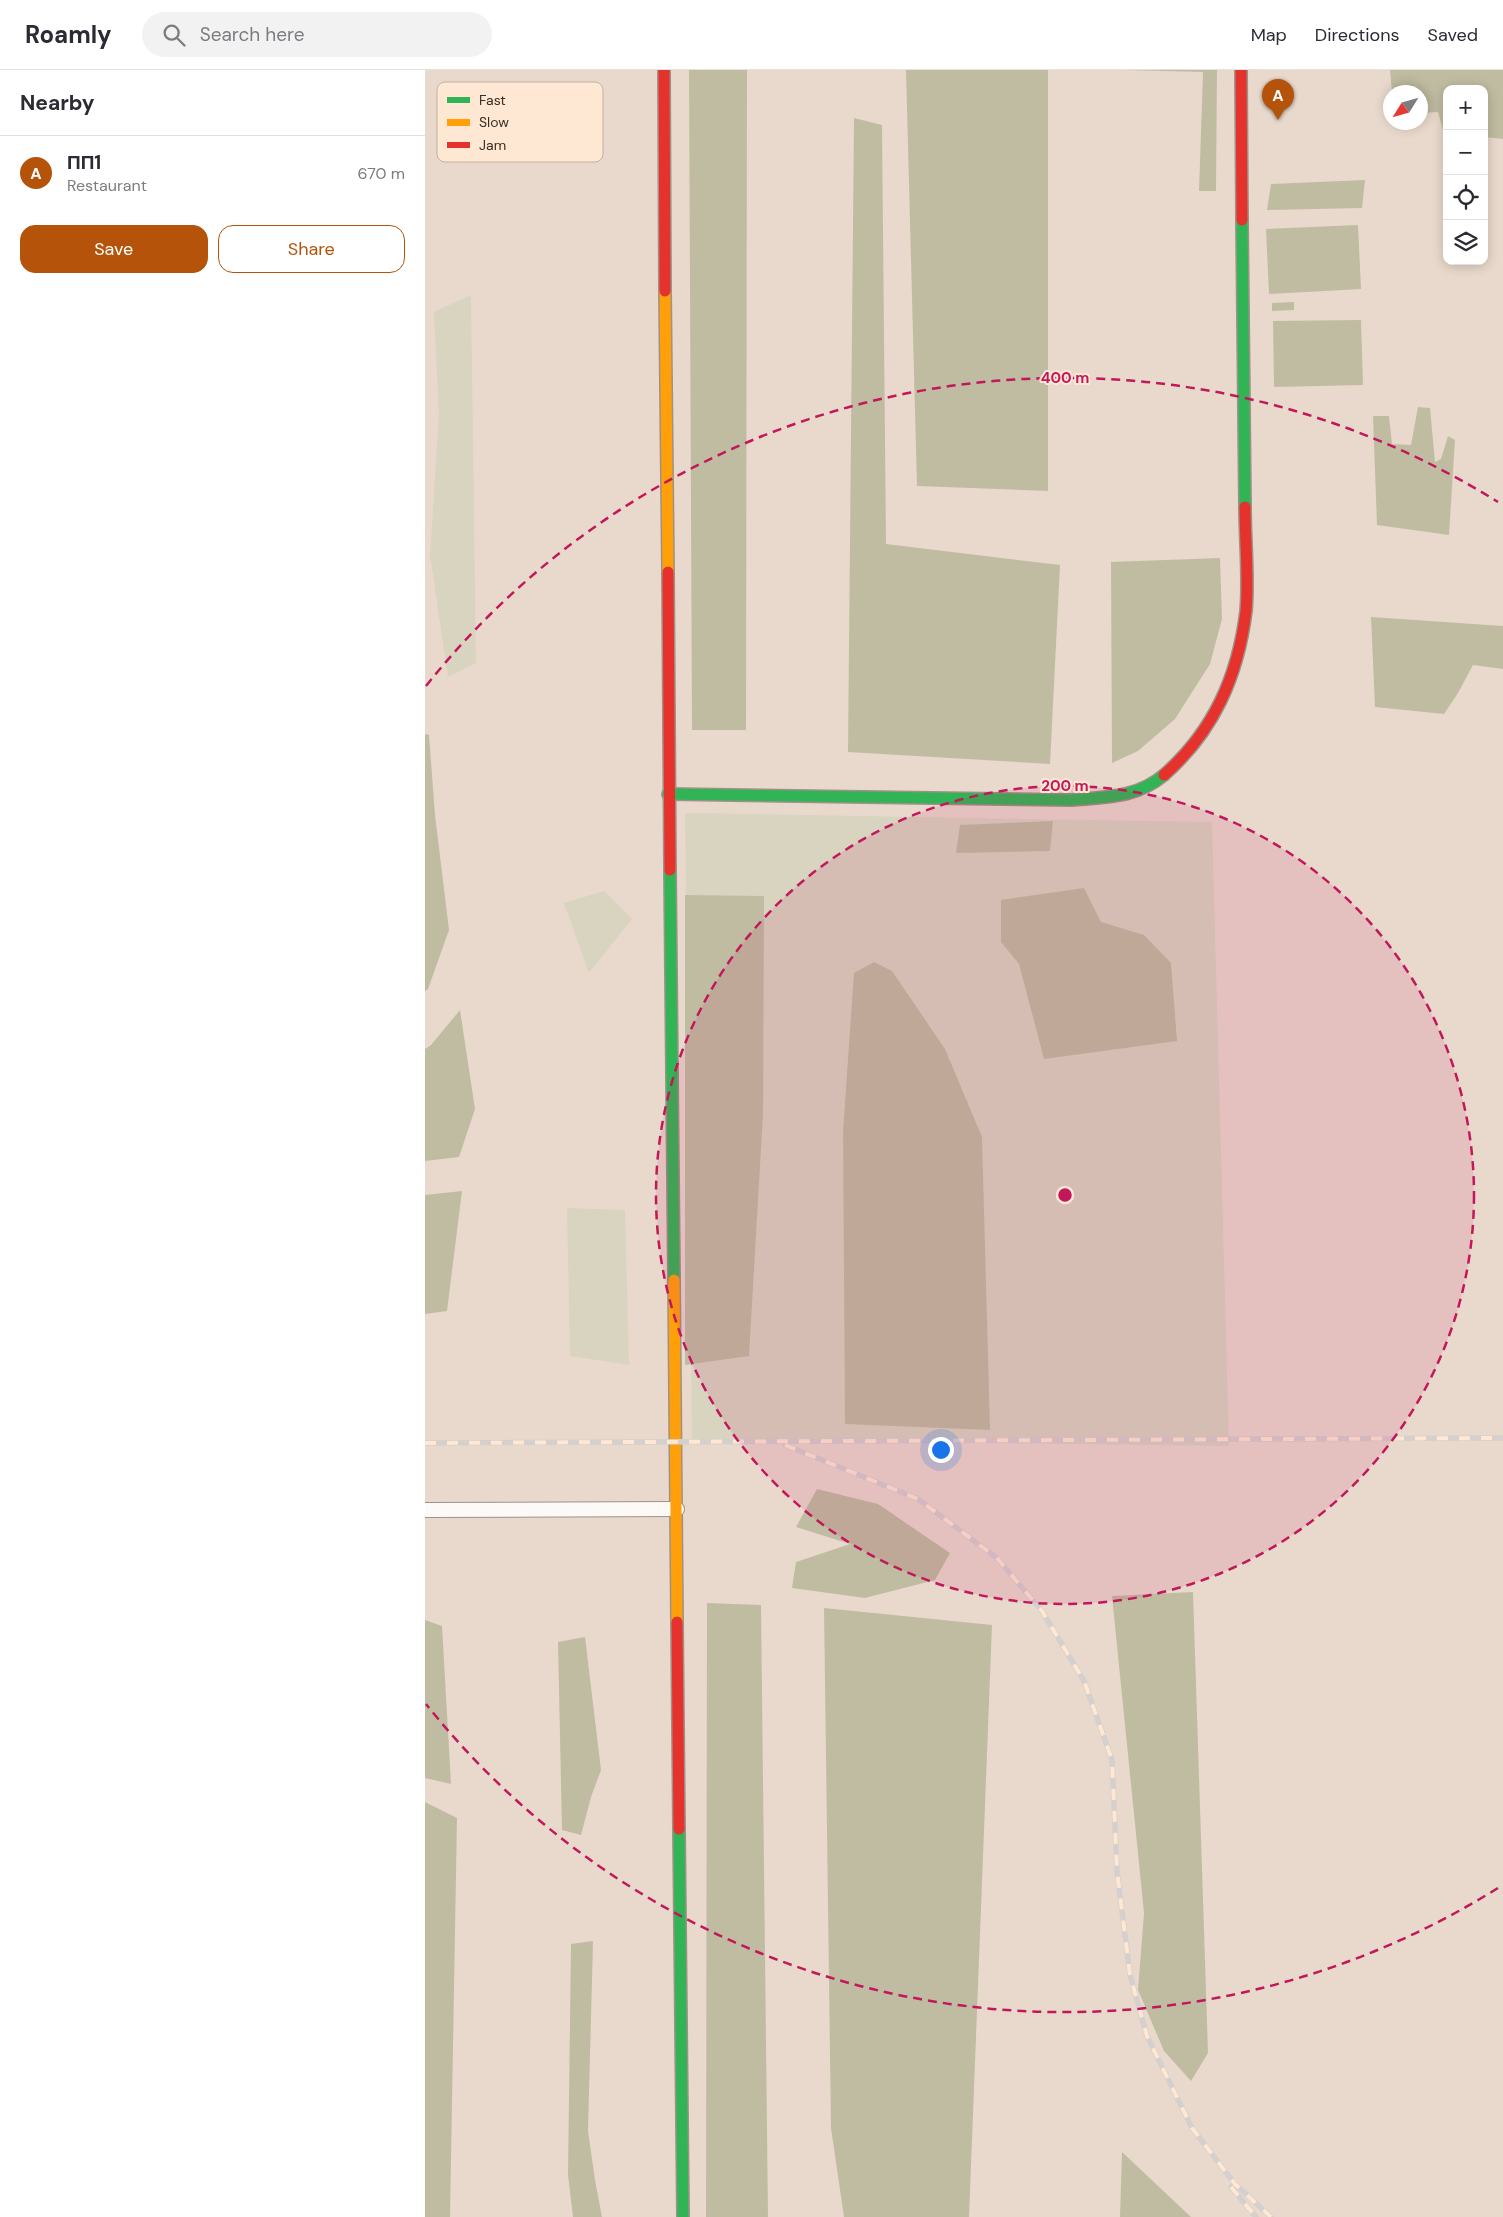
<!DOCTYPE html>
<html lang="en">
<head>
<meta charset="utf-8">
<style>
  :root { --surface:#fff; --page:#f2f2f3; --text:#2b2b33; --muted:#7c7c81; --line:#e1e1e2; --accent:#b45309 }
  body { margin:0; font-family:"DM Sans",sans-serif; background:var(--page); color:var(--text) }
  .controls { position:absolute; right:15px; top:15px; display:grid; overflow:hidden; border-radius:10px; box-shadow:0 2px 12px #0003 }
  .controls button { width:45px; height:45px; display:grid; place-items:center; padding:0; border:0; border-bottom:1px solid var(--line); background:var(--surface); color:var(--text); font:25px sans-serif }
  .compass { position:absolute; left:958px; top:15px; width:45px; height:45px; border-radius:50%; background:var(--surface); box-shadow:0 2px 12px #0003; rotate:233deg }
  .you { position:absolute; left:515px; top:1379px; width:18px; height:18px; margin:-12px; border:4px solid #fff; border-radius:50%; background:#1a73e8; box-shadow:0 0 0 8px #1a73e833 }
  .badge { display:grid; place-items:center; width:32px; height:32px; border-radius:50%; background:var(--accent); color:#fff; font-size:16px; font-weight:700 }
  .pin { position:absolute; translate:-50% -41px; filter:drop-shadow(0 1px 2px #0008) }
  .pin::after { content:''; position:absolute; top:26px; width:18px; height:15px; background:inherit; clip-path:polygon(0 0,100% 0,50% 100%) }
  .list { margin:0; padding:0; list-style:none }
  h2 { display:flex; justify-content:space-between; align-items:center; height:65px; margin:0; padding:0 20px; font-size:21px }
  h2 small { font-size:16px; font-weight:400; color:var(--muted) }
  .list li { display:grid; grid-template-columns:32px 1fr auto; gap:15px; align-items:center; box-sizing:border-box; height:75px; padding:0 20px; border-top:1px solid var(--line) }
  .list b { display:block; font-size:19px; white-space:nowrap }
  .list p { margin:0; font-size:16px; white-space:nowrap; color:var(--muted) }
  .list em { font-size:16px; font-style:normal; color:var(--muted) }
  .actions { display:flex; gap:10px; padding:15px 20px }
  .actions a { flex:1; padding:11px 0; border:1px solid var(--accent); border-radius:15px; text-align:center; font-size:18px; color:var(--accent) }
  .actions .main { background:var(--accent); color:#fff }
  .icon { flex:none; width:28px; height:28px; fill:none; stroke:currentColor; stroke-width:2; stroke-linecap:round; stroke-linejoin:round }
  .map { position:relative; flex:none; width:1078px; height:2147px; overflow:hidden }
  header { display:flex; align-items:center; gap:30px; box-sizing:border-box; height:70px; padding:0 25px; background:var(--surface); border-bottom:1px solid var(--line) }
  header strong { font-size:24px }
  nav { display:flex; gap:28px; margin-inline-start:auto; font-size:18px }
  .search { width:350px; height:45px; background:var(--page); display:flex; align-items:center; gap:12px; box-sizing:border-box; padding:0 18px; border-radius:28px; color:var(--muted); font-size:19px }
  main { display:flex }
  aside { flex:1; background:var(--surface) }
  .map>svg:first-child { display:block }
</style>
</head>
<body>
<header>
<strong>Roamly</strong>
<div class="search"><svg class="icon" aria-label="search" viewBox="0 0 24 24"><circle cx="10" cy="10" r="6"/><path d="M15 15l6 6"/></svg>Search here</div>
<nav><a>Map</a><a>Directions</a><a>Saved</a></nav>
</header>
<main>
<aside>
<h2>Nearby<small></small></h2>
<ul class="list">
<li><span class="badge">A</span><div><b>ПП1</b><p>Restaurant</p></div><em>670 m</em></li>
</ul>
<div class="actions"><a class="main">Save</a><a>Share</a></div>
</aside>
<div class="map">
<svg width="1078" height="2147" viewBox="0 0 1078 2147">
  <rect width="100%" height="100%" fill="#e9d9cc"/>
  <path fill="#d8d4c0" d="M 46,225 L 51,593 L 23,607 L 5,485 L 14,344 L 9,242 Z
    M 260,743 L 787,752 L 804,1376 L 267,1369 Z
    M 179,821 L 207,849 L 164,903 L 139,833 Z
    M 142,1138 L 200,1140 L 204,1295 L 145,1286 Z"/>
  <path fill="#c0bca2" d="M 264,0 L 322,0 L 321,660 L 267,660 Z
    M 481,0 L 623,0 L 623,421 L 492,416 Z
    M 699,0 L 792,0 L 791,121 L 774,121 L 778,2 Z
    M 965,0 L 1078,0 L 1078,69 L 1059,67 L 1059,19 L 1022,19 L 1022,65 L 1019,64 L 1013,42 L 996,43 L 996,22 L 967,22 Z
    M 429,48 L 457,55 L 461,474 L 635,495 L 625,694 L 423,682 Z
    M 940,110 L 937,138 L 842,140 L 846,114 Z
    M 933,155 L 936,219 L 844,224 L 841,159 Z
    M 869,232 L 869,240 L 847,241 L 847,233 Z
    M 936,250 L 938,315 L 849,317 L 848,251 Z
    M 993,337 L 1005,338 L 1010,392 L 1016,389 L 1023,366 L 1030,370 L 1024,465 L 952,455 L 948,346 L 964,346 L 967,374 L 986,375 Z
    M 795,488 L 797,549 L 785,594 L 750,649 L 713,681 L 687,693 L 686,492 Z
    M 946,547 L 1078,556 L 1078,599 L 1048,595 L 1033,623 L 1019,644 L 950,637 Z
    M 0,664 L 4,665 L 10,745 L 24,860 L 3,919 L 0,921 Z
    M 628,751 L 625,781 L 531,783 L 535,755 Z
    M 659,818 L 676,852 L 719,865 L 746,893 L 752,971 L 619,989 L 594,894 L 576,872 L 576,830 Z
    M 260,825 L 339,826 L 338,1044 L 324,1286 L 260,1295 Z
    M 449,892 L 467,901 L 520,979 L 557,1067 L 565,1360 L 420,1354 L 418,1062 L 429,903 Z
    M 35,940 L 50,1039 L 34,1087 L 0,1091 L 0,979 L 6,975 Z
    M 37,1121 L 22,1241 L 0,1244 L 0,1125 Z
    M 392,1419 L 453,1434 L 525,1483 L 510,1510 L 440,1528 L 367,1518 L 371,1492 L 425,1474 L 371,1457 Z
    M 768,1522 L 783,1983 L 766,2011 L 739,1981 L 713,1920 L 719,1843 L 687,1526 Z
    M 282,1533 L 336,1535 L 343,2147 L 281,2147 Z
    M 399,1538 L 567,1555 L 544,2147 L 419,2147 L 406,2058 Z
    M 0,1550 L 17,1556 L 26,1714 L 0,1708 Z
    M 160,1567 L 176,1700 L 166,1727 L 156,1765 L 137,1760 L 133,1572 Z
    M 0,1732 L 32,1748 L 25,2147 L 0,2147 Z
    M 168,1871 L 163,2061 L 170,2110 L 177,2147 L 148,2147 L 143,2105 L 146,1874 Z
    M 697,2082 L 766,2147 L 695,2147 Z"/>
  <g fill="none" stroke-linecap="round" stroke-linejoin="round">
    <defs>
      <path id="street" d="M 0,1440 L 252,1439"/>
      <path id="fast" d="M 817,150 L 820,437
        M 243,724 L 647,730 C 680,727 712,728 739,705
        M 245,800 L 249,1210
        M 254,1759 L 258,2147"/>
      <path id="slow" d="M 240,221 L 243,502
        M 249,1210 L 252,1552"/>
      <path id="jam" d="M 239,0 L 240,221
        M 816,0 L 817,150
        M 243,502 L 245,800
        M 739,705 C 789,661 813,606 821,541 C 824,509 820,470 820,437
        M 252,1552 L 254,1759"/>
    </defs>
    <use href="#street" stroke="#9e9288" stroke-width="16"/>
    <use href="#fast" stroke="#9e9288" stroke-width="14"/>
    <use href="#slow" stroke="#9e9288" stroke-width="14"/>
    <use href="#jam" stroke="#9e9288" stroke-width="14"/>
    <use href="#street" stroke="#fcf9f7" stroke-width="14"/>
    <use href="#fast" stroke="#30b455" stroke-width="11"/>
    <use href="#slow" stroke="#ff9f0a" stroke-width="11"/>
    <use href="#jam" stroke="#e5322d" stroke-width="11"/>
    <defs>
      <path id="rail" d="M 0,1373 L 1078,1368
        M 360,1375 L 493,1429 L 572,1488 L 617,1541 L 659,1611 L 687,1690 L 692,1801 L 705,1905 L 722,1966 L 767,2058 L 810,2114 L 846,2147
        M 806,2117 L 831,2147"/>
    </defs>
    <use href="#rail" stroke="#d5d0cd" stroke-width="5.5"/>
    <use href="#rail" stroke="#fee7d3" stroke-width="4" stroke-dasharray="11" stroke-linecap="butt"/>
  </g>
  <circle cx="640" cy="1125" r="409" fill="#c2185b" fill-opacity=".12"/>
  <g fill="none" stroke="#c2185b" stroke-width="2.5" stroke-dasharray="9 6">
    <circle cx="640" cy="1125" r="409"/>
    <path d="M1073 1818A817 817 0 0 1 1 1634M1 616A817 817 0 0 1 1073 432"/>
  </g>
  <rect x="12" y="12" width="166" height="80" rx="8" fill="#fee7d3" stroke="#c3af9e" stroke-width="1"/>
  <rect x="22" y="27" width="23" height="6" fill="#30b455"/>
  <rect x="22" y="49" width="23" height="7" fill="#ff9f0a"/>
  <rect x="22" y="72" width="23" height="6" fill="#e5322d"/>
  <g font-size="14" fill="#382d23">
    <text x="54" y="35">Fast</text>
    <text x="54" y="57">Slow</text>
    <text x="54" y="80">Jam</text>
  </g>
  <circle cx="640" cy="1125" r="8" fill="#c2185b" stroke="#fee7d3" stroke-width="2.5"/>
  <g font-size="15" text-anchor="middle" font-weight="bold" fill="#c2185b" stroke="#fee7d3" stroke-width="4" stroke-linejoin="round" paint-order="stroke">
    <text x="640" y="313">400 m</text>
    <text x="640" y="721">200 m</text>
  </g>
</svg>
<div class="controls">
<button>+</button>
<button>−</button>
<button><svg class="icon" aria-label="locate" viewBox="0 0 24 24"><circle cx="12" cy="12" r="6"/><path d="M12 2v4M12 18v4M2 12h4M18 12h4"/></svg></button>
<button><svg class="icon" aria-label="layers" viewBox="0 0 24 24"><path d="M12 4l9 5-9 5-9-5zM3 14l9 5 9-5"/></svg></button>
</div>
<svg class="compass" viewBox="-18 -18 36 36"><path d="M0-13l5 13h-10z" fill="#e53935"/><path d="M0 13l5-13h-10z" fill="#7c7c81"/></svg>
<div class="you"></div>
<div class="pin badge" style="left:853px;top:50px">A</div>
</div>
</main>
</body>
</html>
